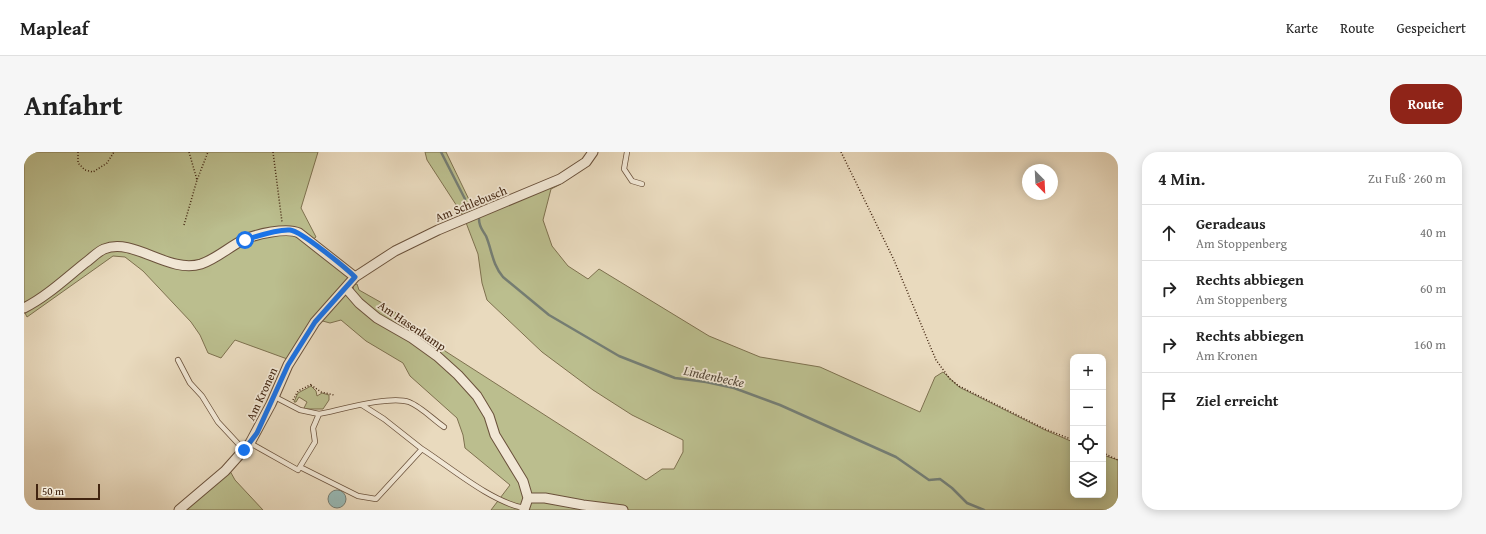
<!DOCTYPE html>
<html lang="de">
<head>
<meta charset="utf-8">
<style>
  :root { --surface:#fff; --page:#f6f6f6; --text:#222; --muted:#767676; --line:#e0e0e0; --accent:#8f2418 }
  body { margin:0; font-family:"Gentium Book Plus",serif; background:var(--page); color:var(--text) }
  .controls { position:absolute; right:12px; bottom:12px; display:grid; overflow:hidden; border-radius:8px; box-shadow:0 2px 10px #0003 }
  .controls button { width:36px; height:36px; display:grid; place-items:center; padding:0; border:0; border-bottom:1px solid var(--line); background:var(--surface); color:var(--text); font:20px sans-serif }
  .compass { position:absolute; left:998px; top:12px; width:36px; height:36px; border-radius:50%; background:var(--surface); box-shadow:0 2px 10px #0003; rotate:156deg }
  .scale { position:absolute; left:12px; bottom:10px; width:64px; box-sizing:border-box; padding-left:4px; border:2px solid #412410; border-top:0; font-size:11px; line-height:14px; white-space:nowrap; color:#412410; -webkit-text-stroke:3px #f1e7d5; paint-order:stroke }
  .stop { position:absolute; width:12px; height:12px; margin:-9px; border:3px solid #1a73e8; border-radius:50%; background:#fff }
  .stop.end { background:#1a73e8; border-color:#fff; box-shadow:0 1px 4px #0008 }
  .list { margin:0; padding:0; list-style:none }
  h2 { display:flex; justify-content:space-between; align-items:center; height:52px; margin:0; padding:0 16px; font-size:17px }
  h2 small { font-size:13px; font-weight:400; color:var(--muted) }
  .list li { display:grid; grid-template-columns:26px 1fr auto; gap:12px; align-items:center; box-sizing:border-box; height:56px; padding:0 16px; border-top:1px solid var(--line) }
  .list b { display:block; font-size:15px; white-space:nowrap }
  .list p { margin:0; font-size:13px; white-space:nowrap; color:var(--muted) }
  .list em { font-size:13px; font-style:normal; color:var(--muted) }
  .icon { flex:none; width:22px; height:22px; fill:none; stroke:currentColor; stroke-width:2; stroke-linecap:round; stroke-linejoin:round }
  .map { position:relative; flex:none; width:1094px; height:358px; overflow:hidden; border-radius:16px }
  header { display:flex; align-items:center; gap:24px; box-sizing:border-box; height:56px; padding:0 20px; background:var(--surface); border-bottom:1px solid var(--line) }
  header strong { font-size:19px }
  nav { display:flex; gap:22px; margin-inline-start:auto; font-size:14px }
  .intro { display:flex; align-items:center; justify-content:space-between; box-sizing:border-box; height:96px; padding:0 24px }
  h1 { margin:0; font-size:28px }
  .button { padding:10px 18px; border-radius:16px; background:var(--accent); color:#fff; font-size:14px; font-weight:700 }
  main { display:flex; gap:24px; padding:0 24px }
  aside { flex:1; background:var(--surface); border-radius:16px; box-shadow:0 2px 10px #0003 }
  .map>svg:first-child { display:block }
</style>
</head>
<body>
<header>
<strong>Mapleaf</strong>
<nav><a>Karte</a><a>Route</a><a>Gespeichert</a></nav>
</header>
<div class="intro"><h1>Anfahrt</h1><a class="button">Route</a></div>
<main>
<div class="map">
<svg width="1094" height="358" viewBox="0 0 1094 358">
  <rect width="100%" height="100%" fill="#e9dabe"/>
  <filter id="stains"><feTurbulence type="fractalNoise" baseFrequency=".005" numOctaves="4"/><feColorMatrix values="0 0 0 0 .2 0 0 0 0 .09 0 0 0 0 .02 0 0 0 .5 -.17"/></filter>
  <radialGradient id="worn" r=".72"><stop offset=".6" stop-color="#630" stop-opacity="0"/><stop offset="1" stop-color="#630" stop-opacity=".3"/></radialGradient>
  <path fill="#bbbe8e" stroke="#7e714f" d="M 0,0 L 294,0 L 277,56 L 292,85 L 288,88 L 252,77 L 177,110 L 156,112 L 81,94 L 0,154 Z
    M 401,0 L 422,0 L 451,60 L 440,65 L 403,8 Z
    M 536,30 L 537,32 L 527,37 L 519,68 L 528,94 L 544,114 L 564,127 L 575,117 L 685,184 L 736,205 L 796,215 L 896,260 L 911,225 L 919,220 L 935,235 L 1021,278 L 1049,290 L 1049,343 L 1079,343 L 1079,303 L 1094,308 L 1094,358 L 467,358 L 486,333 L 441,296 L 439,283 L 433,266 L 386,224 L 379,211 L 342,189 L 317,168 L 306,171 L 295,168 L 317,143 L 322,143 L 360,169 L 330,141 L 329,133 L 333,132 L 335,138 L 358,151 L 415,192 L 421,199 L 622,328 L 638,317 L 650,317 L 659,300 L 659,288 L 608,263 L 569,238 L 518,200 L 463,148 L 458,131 L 454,102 L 441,68 Z
    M 259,81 L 272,82 L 324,125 L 325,128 L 266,208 L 211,188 L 197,206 L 184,201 L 176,183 L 167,170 L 119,119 L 101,105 L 89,104 L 3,165 L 0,159 L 80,98 L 97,96 L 178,114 L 221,89 Z
    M 287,234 L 292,239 L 293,244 L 298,241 L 305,243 L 305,248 L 299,257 L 282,257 L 280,256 L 283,250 L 275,245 L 272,250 L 270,250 L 274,241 Z
    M 206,319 L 211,328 L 239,358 L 158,358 Z"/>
  <path fill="#98bab7" stroke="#757e74" d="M304 347a9 9 0 1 1 18 0a9 9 0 1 1-18 0Z"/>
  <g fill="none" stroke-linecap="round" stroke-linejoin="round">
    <path stroke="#757e74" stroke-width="2.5" d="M 417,0 L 441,47
      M 455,67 C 455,75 458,77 462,84 C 468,98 468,112 479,125 L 525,163 L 595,204 L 651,226 L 682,230 L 710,236 L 756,253 L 872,305 L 905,328 L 916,327 L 928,336 L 943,351 L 960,358"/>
    <defs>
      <path id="service" d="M 603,0 L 600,17 L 608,29 L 618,32
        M 154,208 L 166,231 L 178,244 L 194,270 L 220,298
        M 295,262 C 316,258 366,243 385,250 C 396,254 410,268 420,275
        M 226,291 L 274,318 L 291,290 L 289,276 L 295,262 L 276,258 L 251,245
        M 398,297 C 426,315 467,350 500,356
        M 276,315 L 334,344 L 352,347 L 398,297 L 360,267 L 338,253"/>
      <path id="minor" d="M 322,136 L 335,151 L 353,166 L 388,186 L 413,204 L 434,223 L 453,244 L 465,264 L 471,283 L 499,329 L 504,346 L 500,358
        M 0,156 C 22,145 41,127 61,111 C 67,107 73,100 80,97 C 110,85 144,122 177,112 C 192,107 205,95 219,88 C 232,82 263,75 275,81 L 331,125
        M 504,346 L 521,346 L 559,353 L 599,358
        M 155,358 L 201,319 L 226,291 L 247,252 L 264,213 L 291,170 L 331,125 L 371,99 L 414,78 L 536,27 L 562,10 L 569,0"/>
    </defs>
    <use href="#service" stroke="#6b523c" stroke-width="6"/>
    <use href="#minor" stroke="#6b523c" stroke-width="11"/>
    <path stroke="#412410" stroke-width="1.5" stroke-dasharray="1 2" stroke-linecap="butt" d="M 54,0 L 54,11 L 61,18 L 69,20 L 83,11 L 90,0
      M 165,0 L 173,28 L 184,0
      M 249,0 L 258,70
      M 817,0 L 870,108 L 912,208 L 926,227 L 935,234 L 1021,277 L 1049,288
      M 160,73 L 173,28
      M 287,233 L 297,240 L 310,243
      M 269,248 L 274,239 L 288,232
      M 1079,301 L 1094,308"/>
    <use href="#service" stroke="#f1e7d5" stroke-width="4.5"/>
    <use href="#minor" stroke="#f1e7d5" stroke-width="9"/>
  </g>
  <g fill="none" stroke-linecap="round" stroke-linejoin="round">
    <path stroke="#1a73e8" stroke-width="5" d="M 220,298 L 233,281 L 264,213 L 291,170 L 331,125 C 322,116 277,79 266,78 C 252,77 235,84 221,88"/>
  </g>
  <g text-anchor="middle" stroke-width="3.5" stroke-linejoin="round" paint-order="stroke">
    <g font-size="12" fill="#412410" stroke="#f1e7d5">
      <text transform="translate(447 52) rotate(-22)" y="4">Am Schlebusch</text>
      <text transform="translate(388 174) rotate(34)" y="4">Am Hasenkamp</text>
      <text transform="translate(238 242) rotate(-65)" y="4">Am Kronen</text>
    </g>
    <g font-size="13" font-style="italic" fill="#574a3a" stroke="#f1e7d5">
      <text transform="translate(690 224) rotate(12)" y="5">Lindenbecke</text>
    </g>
  </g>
  <rect width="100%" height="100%" filter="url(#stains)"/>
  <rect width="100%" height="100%" fill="url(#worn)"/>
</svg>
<div class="controls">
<button>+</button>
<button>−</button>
<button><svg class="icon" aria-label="locate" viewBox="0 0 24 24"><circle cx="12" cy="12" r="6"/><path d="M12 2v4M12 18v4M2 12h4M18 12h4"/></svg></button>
<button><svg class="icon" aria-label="layers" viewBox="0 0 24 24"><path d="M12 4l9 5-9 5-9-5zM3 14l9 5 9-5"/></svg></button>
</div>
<svg class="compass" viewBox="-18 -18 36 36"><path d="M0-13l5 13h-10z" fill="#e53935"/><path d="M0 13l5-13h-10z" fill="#767676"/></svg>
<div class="scale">50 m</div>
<div class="stop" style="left:221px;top:88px"></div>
<div class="stop end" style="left:220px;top:298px"></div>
</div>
<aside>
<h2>4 Min.<small>Zu Fuß · 260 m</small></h2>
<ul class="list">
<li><svg class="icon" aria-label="ahead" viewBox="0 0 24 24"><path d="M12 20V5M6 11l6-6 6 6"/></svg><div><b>Geradeaus</b><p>Am Stoppenberg</p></div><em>40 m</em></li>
<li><svg class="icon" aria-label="right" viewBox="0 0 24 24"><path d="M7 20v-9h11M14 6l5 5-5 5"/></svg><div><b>Rechts abbiegen</b><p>Am Stoppenberg</p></div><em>60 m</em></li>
<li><svg class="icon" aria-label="right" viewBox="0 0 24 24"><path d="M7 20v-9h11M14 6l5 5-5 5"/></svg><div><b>Rechts abbiegen</b><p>Am Kronen</p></div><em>160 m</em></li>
<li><svg class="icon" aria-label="arrive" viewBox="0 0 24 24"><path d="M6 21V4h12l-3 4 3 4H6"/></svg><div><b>Ziel erreicht</b></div></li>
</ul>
</aside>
</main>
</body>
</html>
